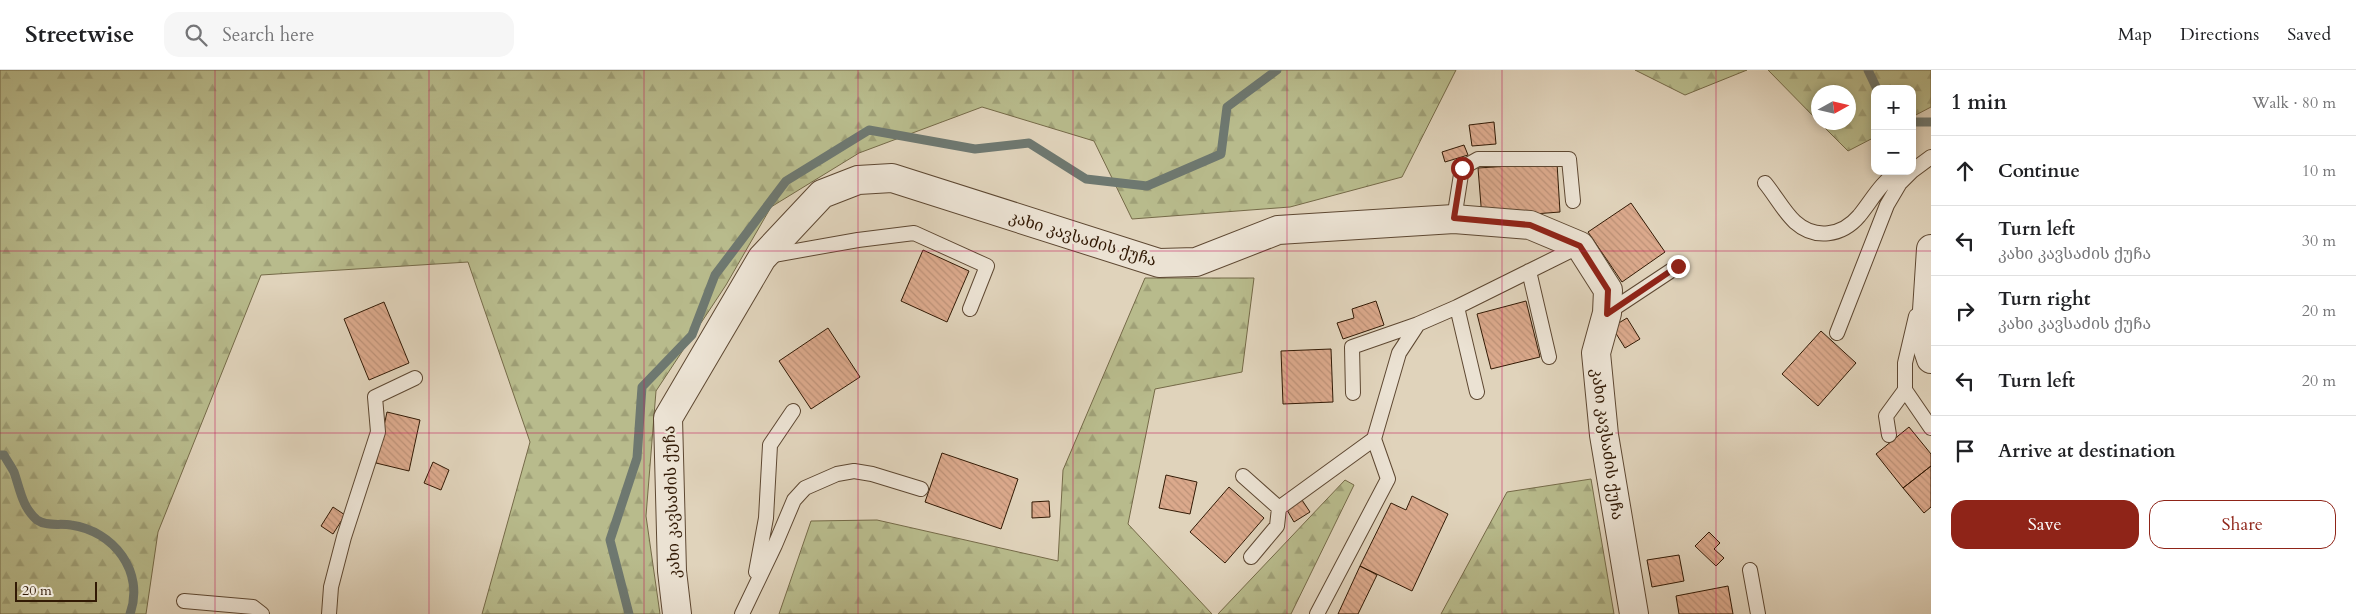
<!DOCTYPE html>
<html lang="en">
<head>
<meta charset="utf-8">
<style>
  :root { --surface:#fff; --page:#f6f6f6; --text:#202124; --muted:#757577; --line:#e0e0e0; --accent:#8f2418 }
  body { margin:0; font-family:Cardo,"Noto Serif Georgian",serif; background:var(--page); color:var(--text) }
  .controls { position:absolute; right:15px; top:15px; display:grid; overflow:hidden; border-radius:10px; box-shadow:0 2px 8px #0003 }
  .controls button { width:45px; height:45px; display:grid; place-items:center; padding:0; border:0; border-bottom:1px solid var(--line); background:var(--surface); color:var(--text); font:25px sans-serif }
  .compass { position:absolute; left:1811px; top:15px; width:45px; height:45px; border-radius:50%; background:var(--surface); box-shadow:0 2px 8px #0003; rotate:82deg }
  .scale { position:absolute; left:15px; bottom:12px; width:82px; box-sizing:border-box; padding-left:5px; border:2px solid #321a05; border-top:0; font-size:14px; line-height:18px; white-space:nowrap; color:#321a05; -webkit-text-stroke:4px #ebe2d3; paint-order:stroke }
  .stop { position:absolute; width:15px; height:15px; margin:-11px; border:4px solid #8f2418; border-radius:50%; background:#fff }
  .stop.end { background:#8f2418; border-color:#fff; box-shadow:0 1px 5px #0008 }
  .list { margin:0; padding:0; list-style:none }
  h2 { display:flex; justify-content:space-between; align-items:center; height:65px; margin:0; padding:0 20px; font-size:21px }
  h2 small { font-size:16px; font-weight:400; color:var(--muted) }
  .list li { display:grid; grid-template-columns:32px 1fr auto; gap:15px; align-items:center; box-sizing:border-box; height:70px; padding:0 20px; border-top:1px solid var(--line) }
  .list b { display:block; font-size:19px; white-space:nowrap }
  .list p { margin:0; font-size:16px; white-space:nowrap; color:var(--muted) }
  .list em { font-size:16px; font-style:normal; color:var(--muted) }
  .actions { display:flex; gap:10px; padding:15px 20px }
  .actions a { flex:1; padding:11px 0; border:1px solid var(--accent); border-radius:15px; text-align:center; font-size:18px; color:var(--accent) }
  .actions .main { background:var(--accent); color:#fff }
  .icon { flex:none; width:28px; height:28px; fill:none; stroke:currentColor; stroke-width:2; stroke-linecap:round; stroke-linejoin:round }
  .map { position:relative; flex:none; width:1931px; height:544px; overflow:hidden }
  header { display:flex; align-items:center; gap:30px; box-sizing:border-box; height:70px; padding:0 25px; background:var(--surface); border-bottom:1px solid var(--line) }
  header strong { font-size:24px }
  nav { display:flex; gap:28px; margin-inline-start:auto; font-size:18px }
  .search { width:350px; height:45px; background:var(--page); display:flex; align-items:center; gap:12px; box-sizing:border-box; padding:0 18px; border-radius:15px; color:var(--muted); font-size:19px }
  main { display:flex }
  aside { flex:1; background:var(--surface) }
  .map>svg:first-child { display:block }
</style>
</head>
<body>
<header>
<strong>Streetwise</strong>
<div class="search"><svg class="icon" aria-label="search" viewBox="0 0 24 24"><circle cx="10" cy="10" r="6"/><path d="M15 15l6 6"/></svg>Search here</div>
<nav><a>Map</a><a>Directions</a><a>Saved</a></nav>
</header>
<main>
<div class="map">
<svg width="1931" height="544" viewBox="0 0 1931 544">
  <defs>
    <pattern id="forest-firs" width="22" height="20" patternUnits="userSpaceOnUse" patternTransform="scale(1.25)"><rect width="22" height="20" fill="#b8bb8c"/><path d="M5 1l3.5 6h-7zM16 11l3.5 6h-7z" fill="#9fa077"/></pattern>
    <pattern id="building-back-hatch" width="6" height="6" patternUnits="userSpaceOnUse" patternTransform="scale(1.25)"><rect width="6" height="6" fill="#dba98c"/><path d="M-1 5l2 2M0 0l6 6M5-1l2 2" fill="none" stroke="#bc9177"/></pattern>
  </defs>
  <rect width="100%" height="100%" fill="#e0d3bb"/>
  <filter id="stains"><feTurbulence type="fractalNoise" baseFrequency=".004" numOctaves="4"/><feColorMatrix values="0 0 0 0 .2 0 0 0 0 .09 0 0 0 0 .02 0 0 0 .5 -.17"/></filter>
  <radialGradient id="worn" r=".72"><stop offset=".6" stop-color="#630" stop-opacity="0"/><stop offset="1" stop-color="#630" stop-opacity=".3"/></radialGradient>
  <path fill="url(#forest-firs)" stroke="#756a48" d="M 0,0 L 1456,0 L 1402,107 L 1290,137 L 1132,149 L 1094,71 L 982,37 L 859,83 L 771,137 L 726,215 L 656,321 L 646,446 L 660,544 L 482,544 L 530,372 L 468,192 L 261,205 L 158,462 L 146,544 L 0,544 Z
    M 1635,0 L 1747,0 L 1685,25 Z
    M 1768,0 L 1931,0 L 1931,37 L 1912,47 L 1912,19 L 1875,19 L 1875,67 L 1848,81 L 1820,53 L 1848,52 L 1848,22 L 1818,22 L 1818,51 Z
    M 1145,208 L 1254,208 L 1242,302 L 1155,319 L 1128,454 L 1212,544 L 779,544 L 811,451 L 877,450 L 1058,491 L 1063,400 Z
    M 1591,409 L 1614,544 L 1441,544 L 1507,422 Z
    M 1345,410 L 1354,415 L 1291,544 L 1218,544 Z"/>
  <g fill="none" stroke-linecap="round" stroke-linejoin="round">
    <path stroke="#6e7870" stroke-width="9" d="M 1868,0 L 1877,19
      M 1912,52 L 1931,52
      M 0,385 L 4,385 C 7,391 11,396 14,402 C 20,419 22,437 37,450 C 47,457 60,453 71,455 C 114,461 145,502 130,544
      M 629,544 L 610,470 L 637,388 L 642,317 L 692,265 L 715,205 L 786,111 L 869,60 L 975,79 L 1029,73 L 1086,109 L 1147,116 L 1221,84 L 1227,37 L 1277,0"/>
  </g>
  <path fill="url(#building-back-hatch)" stroke="#321a05" d="M 1494,52 L 1496,74 L 1472,76 L 1469,55 Z
    M 1464,75 L 1468,85 L 1445,92 L 1442,82 Z
    M 1557,93 L 1560,142 L 1482,148 L 1478,98 Z
    M 1631,133 L 1665,182 L 1622,212 L 1588,162 Z
    M 923,180 L 969,201 L 947,252 L 901,231 Z
    M 1376,231 L 1384,255 L 1343,269 L 1337,253 L 1354,248 L 1352,239 Z
    M 1526,231 L 1540,287 L 1491,299 L 1477,244 Z
    M 384,232 L 409,293 L 369,310 L 344,249 Z
    M 1627,248 L 1640,269 L 1625,278 L 1612,257 Z
    M 828,258 L 860,307 L 811,339 L 779,291 Z
    M 1821,261 L 1856,293 L 1818,336 L 1782,304 Z
    M 1331,279 L 1333,332 L 1283,334 L 1281,281 Z
    M 387,342 L 420,350 L 409,401 L 376,393 Z
    M 1909,357 L 1931,384 L 1931,396 L 1903,418 L 1876,384 Z
    M 942,383 L 1018,409 L 1001,459 L 925,432 Z
    M 433,392 L 449,400 L 441,420 L 424,413 Z
    M 1931,396 L 1931,437 L 1924,443 L 1903,418 Z
    M 1166,405 L 1197,412 L 1190,444 L 1159,438 Z
    M 1229,417 L 1264,448 L 1225,493 L 1190,462 Z
    M 1412,426 L 1448,444 L 1412,521 L 1360,496 L 1391,433 L 1406,440 Z
    M 1302,430 L 1310,442 L 1294,452 L 1287,440 Z
    M 1049,431 L 1050,447 L 1032,448 L 1032,432 Z
    M 333,437 L 345,445 L 333,464 L 321,456 Z
    M 1709,462 L 1720,473 L 1714,479 L 1724,488 L 1716,496 L 1695,476 Z
    M 1679,485 L 1684,511 L 1652,517 L 1647,490 Z
    M 1360,496 L 1377,505 L 1358,544 L 1338,544 Z
    M 1728,516 L 1733,544 L 1679,544 L 1676,526 Z"/>
  <g fill="none" stroke-linecap="round" stroke-linejoin="round">
    <defs>
      <path id="lane" d="M 1912,101 L 1931,87
        M 1765,113 C 1775,125 1784,142 1795,152 C 1815,170 1842,166 1859,146 C 1872,130 1881,112 1899,101
        M 1454,149 L 1462,98 L 1478,89 L 1569,89 L 1573,131
        M 768,186 L 858,170 L 914,163 L 987,196 L 970,239
        M 1529,201 L 1549,287
        M 1457,237 L 1477,322
        M 1607,243 L 1678,196
        M 1916,246 L 1905,293 L 1905,320 L 1931,358
        M 1837,263 L 1887,135 L 1900,113 L 1912,101
        M 1353,323 L 1352,277 L 1418,254
        M 1889,365 L 1886,346 L 1905,320
        M 1243,406 L 1279,438
        M 1251,487 L 1277,456 L 1279,438 L 1374,369
        M 1750,500 L 1758,544
        M 756,502 L 766,448 L 770,375 L 793,341
        M 184,531 L 253,537 L 262,544
        M 329,544 L 331,517 L 344,467 L 378,362 L 375,327 L 415,308
        M 742,544 L 775,475 L 794,430 L 805,418 L 837,404 L 854,401 L 872,404 L 921,419
        M 1317,544 L 1388,409 L 1374,369 L 1399,283 L 1418,254 L 1457,237 L 1580,176"/>
      <path id="street" d="M 1931,179 L 1925,271 L 1931,289
        M 677,544 L 672,501 L 668,348 L 762,188 L 822,124 L 858,110 L 892,108 L 1159,193 L 1196,192 L 1278,160 L 1454,149 L 1530,155 L 1580,176 L 1608,220 L 1607,243 L 1596,283 L 1604,365 L 1634,544"/>
    </defs>
    <use href="#lane" stroke="#5e4832" stroke-width="16"/>
    <use href="#street" stroke="#5e4832" stroke-width="30"/>
    <use href="#lane" stroke="#ebe2d3" stroke-width="14"/>
    <use href="#street" stroke="#ebe2d3" stroke-width="28"/>
  </g>
  <g fill="none" stroke-linecap="round" stroke-linejoin="round">
    <path stroke="#8f2418" stroke-width="6" d="M 1462,98 L 1454,148 L 1530,155 L 1580,176 L 1608,220 L 1607,244 L 1678,196"/>
  </g>
  <path fill="none" stroke="#c2185b" stroke-width="1" stroke-opacity="0.55" d="M 215,0 L 215,544M 429,0 L 429,544M 644,0 L 644,544M 858,0 L 858,544M 1073,0 L 1073,544M 1287,0 L 1287,544M 1502,0 L 1502,544M 1716,0 L 1716,544M 0,181 L 1931,181M 0,363 L 1931,363"/>
  <g text-anchor="middle" stroke-width="5" stroke-linejoin="round" paint-order="stroke">
    <g font-size="16" fill="#321a05" stroke="#ebe2d3">
      <text transform="translate(1083 168) rotate(17)" y="6">კახი კავსაძის ქუჩა</text>
      <text transform="translate(1608 374) rotate(82)" y="6">კახი კავსაძის ქუჩა</text>
      <text transform="translate(671 432) rotate(-92)" y="6">კახი კავსაძის ქუჩა</text>
    </g>
  </g>
  <rect width="100%" height="100%" filter="url(#stains)"/>
  <rect width="100%" height="100%" fill="url(#worn)"/>
</svg>
<div class="controls">
<button>+</button>
<button>−</button>
</div>
<svg class="compass" viewBox="-18 -18 36 36"><path d="M0-13l5 13h-10z" fill="#e53935"/><path d="M0 13l5-13h-10z" fill="#757577"/></svg>
<div class="scale">20 m</div>
<div class="stop" style="left:1462px;top:98px"></div>
<div class="stop end" style="left:1678px;top:196px"></div>
</div>
<aside>
<h2>1 min<small>Walk · 80 m</small></h2>
<ul class="list">
<li><svg class="icon" aria-label="ahead" viewBox="0 0 24 24"><path d="M12 20V5M6 11l6-6 6 6"/></svg><div><b>Continue</b></div><em>10 m</em></li>
<li><svg class="icon" aria-label="left" viewBox="0 0 24 24"><path d="M17 20v-9H6M10 6l-5 5 5 5"/></svg><div><b>Turn left</b><p>კახი კავსაძის ქუჩა</p></div><em>30 m</em></li>
<li><svg class="icon" aria-label="right" viewBox="0 0 24 24"><path d="M7 20v-9h11M14 6l5 5-5 5"/></svg><div><b>Turn right</b><p>კახი კავსაძის ქუჩა</p></div><em>20 m</em></li>
<li><svg class="icon" aria-label="left" viewBox="0 0 24 24"><path d="M17 20v-9H6M10 6l-5 5 5 5"/></svg><div><b>Turn left</b></div><em>20 m</em></li>
<li><svg class="icon" aria-label="arrive" viewBox="0 0 24 24"><path d="M6 21V4h12l-3 4 3 4H6"/></svg><div><b>Arrive at destination</b></div></li>
</ul>
<div class="actions"><a class="main">Save</a><a>Share</a></div>
</aside>
</main>
</body>
</html>
